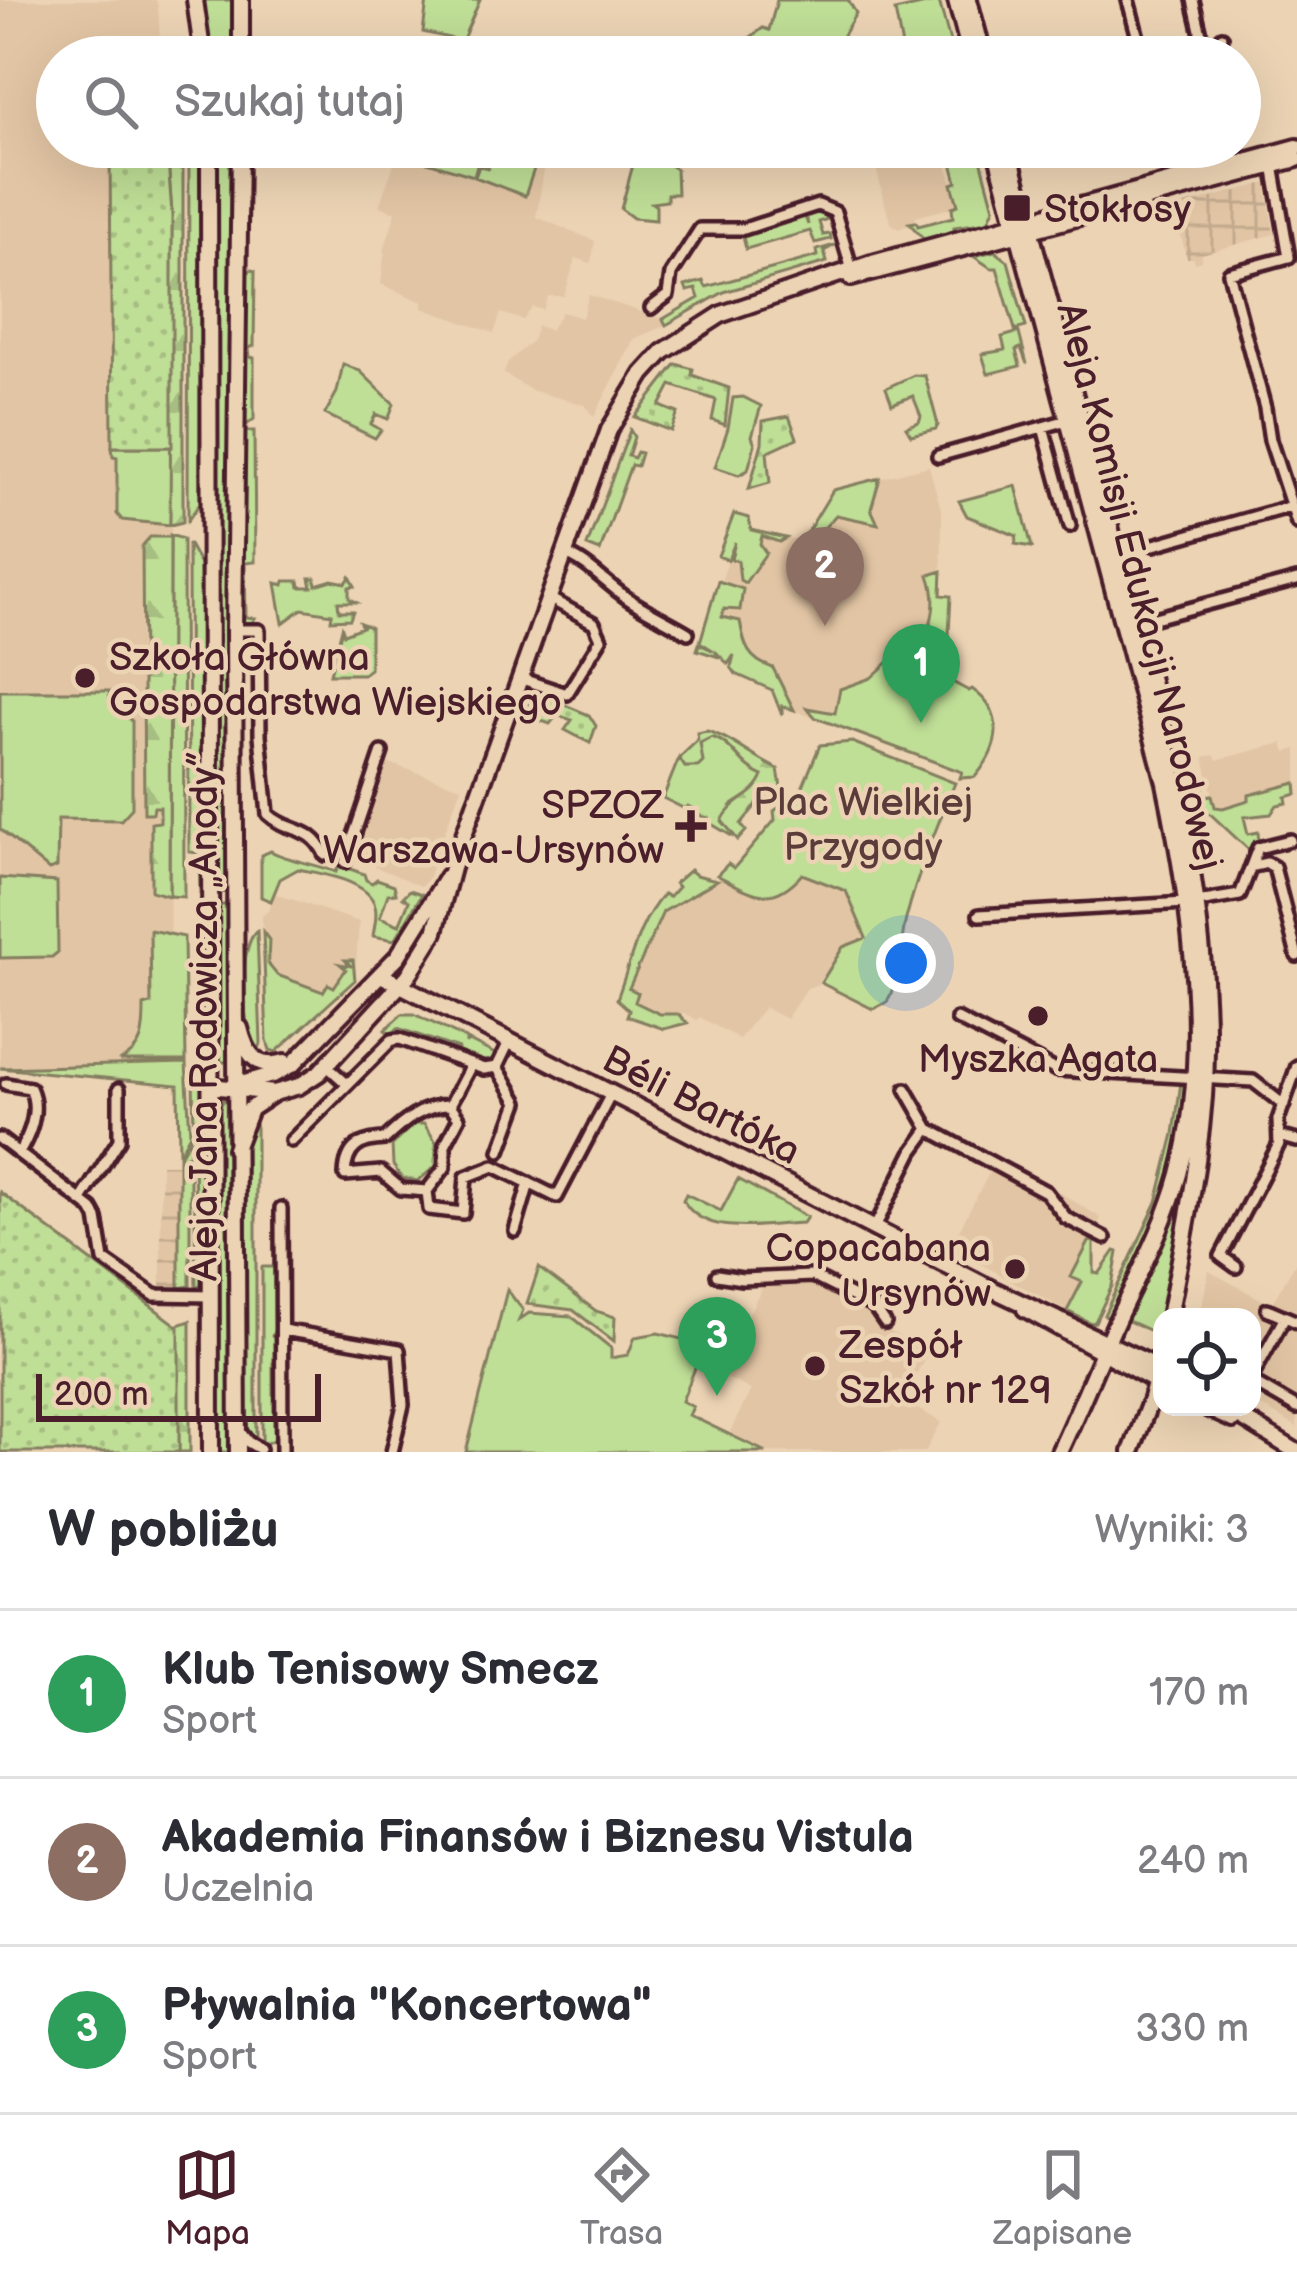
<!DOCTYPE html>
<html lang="pl">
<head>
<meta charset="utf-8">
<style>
  :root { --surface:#fff; --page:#f2f2f3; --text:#2b2b33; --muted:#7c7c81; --line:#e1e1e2; --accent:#4a1f2b }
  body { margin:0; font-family:"Balsamiq Sans",sans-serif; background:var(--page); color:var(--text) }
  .controls { position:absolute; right:36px; bottom:36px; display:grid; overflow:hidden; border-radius:24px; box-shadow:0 12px 48px #0002 }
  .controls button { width:108px; height:108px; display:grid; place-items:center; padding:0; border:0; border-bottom:3px solid var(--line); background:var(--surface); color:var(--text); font:60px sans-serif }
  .scale { position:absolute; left:36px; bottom:30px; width:285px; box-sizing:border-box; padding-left:12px; border:6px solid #4a1f2b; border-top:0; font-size:33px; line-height:42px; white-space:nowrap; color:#4a1f2b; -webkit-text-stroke:9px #ecd3b4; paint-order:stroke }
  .you { position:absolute; left:906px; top:963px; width:42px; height:42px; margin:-30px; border:9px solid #fff; border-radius:50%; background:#1a73e8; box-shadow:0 0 0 18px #1a73e833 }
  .badge { display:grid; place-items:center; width:78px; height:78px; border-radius:50%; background:var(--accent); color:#fff; font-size:39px; font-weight:700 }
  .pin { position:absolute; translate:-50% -99px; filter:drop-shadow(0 3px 6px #0008) }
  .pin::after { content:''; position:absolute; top:63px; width:42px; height:36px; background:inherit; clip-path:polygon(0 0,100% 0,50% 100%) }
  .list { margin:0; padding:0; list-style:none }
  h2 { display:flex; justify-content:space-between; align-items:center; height:156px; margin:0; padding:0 48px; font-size:51px }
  h2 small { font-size:39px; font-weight:400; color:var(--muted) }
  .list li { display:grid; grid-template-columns:78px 1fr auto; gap:36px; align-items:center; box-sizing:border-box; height:168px; padding:0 48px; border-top:3px solid var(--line) }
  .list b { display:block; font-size:45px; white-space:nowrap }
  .list p { margin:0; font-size:39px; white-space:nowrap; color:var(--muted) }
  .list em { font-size:39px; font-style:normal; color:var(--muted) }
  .icon { flex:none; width:66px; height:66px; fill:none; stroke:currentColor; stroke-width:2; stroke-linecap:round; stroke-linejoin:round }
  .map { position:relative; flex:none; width:1297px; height:1452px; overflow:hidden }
  .search { position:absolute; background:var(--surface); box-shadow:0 12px 48px #0002; left:36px; right:36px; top:36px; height:132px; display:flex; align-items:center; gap:30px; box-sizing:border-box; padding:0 42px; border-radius:66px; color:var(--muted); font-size:45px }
  .sheet { height:660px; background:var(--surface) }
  nav { display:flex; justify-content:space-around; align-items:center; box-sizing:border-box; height:168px; border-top:3px solid var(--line); background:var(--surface); font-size:33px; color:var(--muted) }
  nav a { display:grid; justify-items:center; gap:6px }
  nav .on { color:var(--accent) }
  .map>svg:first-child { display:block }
</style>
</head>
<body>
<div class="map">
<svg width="1297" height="1452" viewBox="0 0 1297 1452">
  <defs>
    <pattern id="industrial-grid" width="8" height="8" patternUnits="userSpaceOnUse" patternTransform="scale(3)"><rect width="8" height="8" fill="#e2c5a4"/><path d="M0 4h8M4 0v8" fill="none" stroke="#c3a98d"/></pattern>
    <pattern id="forest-firs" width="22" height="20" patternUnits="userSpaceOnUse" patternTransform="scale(3)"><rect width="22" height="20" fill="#bfde96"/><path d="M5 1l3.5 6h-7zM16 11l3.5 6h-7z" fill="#a6be81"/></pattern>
    <pattern id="garden-dots" width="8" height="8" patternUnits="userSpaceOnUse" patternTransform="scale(3)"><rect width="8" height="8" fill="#bfde96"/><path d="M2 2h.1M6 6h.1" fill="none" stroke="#a6be81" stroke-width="1.8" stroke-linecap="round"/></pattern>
  </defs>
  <rect width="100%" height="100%" fill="#ecd3b4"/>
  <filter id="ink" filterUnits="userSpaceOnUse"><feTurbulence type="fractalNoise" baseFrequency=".00833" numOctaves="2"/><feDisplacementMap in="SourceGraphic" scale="24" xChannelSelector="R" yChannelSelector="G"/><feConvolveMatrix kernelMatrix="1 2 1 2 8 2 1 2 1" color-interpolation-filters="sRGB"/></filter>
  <g filter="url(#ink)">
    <path fill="#e2c5a4" d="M 0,0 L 156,0 L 158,6 L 161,57 L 57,57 L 57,147 L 167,147 L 172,214 L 169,1084 L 0,1068 Z
      M 400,147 L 548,147 L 536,217 L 595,241 L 591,263 L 576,258 L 564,296 L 548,296 L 543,310 L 533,307 L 523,320 L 501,313 L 494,333 L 422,308 L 423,302 L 381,284 L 385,247 L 396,212 L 379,206 Z
      M 864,147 L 942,147 L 958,206 L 915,217 L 916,222 L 898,229 L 890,222 L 874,160 L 864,154 Z
      M 589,295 L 663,319 L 666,325 L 634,339 L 594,417 L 585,405 L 531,390 L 504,374 L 508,362 L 532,341 L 537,326 L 550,330 L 562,312 L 582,318 Z
      M 929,466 L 942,513 L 941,620 L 935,669 L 949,683 L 973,694 L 970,775 L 785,707 L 769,667 L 706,645 L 709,617 L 739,528 L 802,541 L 833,490 Z
      M 1283,743 L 1286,752 L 1297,749 L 1297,787 L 1217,814 L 1204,757 L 1214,755 L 1217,760 Z
      M 385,762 L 461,787 L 427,881 L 421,886 L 353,857 Z
      M 802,874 L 846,891 L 866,938 L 843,947 L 821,983 L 807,988 L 786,1019 L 764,1007 L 739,1039 L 700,1017 L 697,1020 L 686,1014 L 660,1014 L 634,1001 L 629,989 L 663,911 L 702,891 L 720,877 L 760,897 Z
      M 273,893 L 359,922 L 355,980 L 334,999 L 266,973 L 262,916 L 270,909 Z
      M 995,1162 L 1049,1186 L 1101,1218 L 1072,1276 L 1082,1282 L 1067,1311 L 950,1247 Z
      M 1297,1260 L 1297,1427 L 1252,1401 L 1252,1317 L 1200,1317 L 1209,1271 L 1271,1305 Z
      M 796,1280 L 814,1281 L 867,1305 L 879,1326 L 929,1351 L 904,1396 L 907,1403 L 941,1422 L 925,1452 L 766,1452 L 730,1432 L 751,1390 L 690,1359 L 698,1343 L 720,1349 L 734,1343 L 763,1286 Z"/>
    <path fill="url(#industrial-grid)" d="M 1266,183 L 1274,234 L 1202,254 L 1201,261 L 1195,263 L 1194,258 L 1187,258 L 1173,208 Z
      M 161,1164 L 179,1164 L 179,1288 L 161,1287 Z"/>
    <path fill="#bfde96" stroke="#847e60" stroke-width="3" d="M 200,0 L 234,0 L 234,57 L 208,57 Z
      M 427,0 L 480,0 L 462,41 L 423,32 Z
      M 777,0 L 848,0 L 856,13 L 830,57 L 746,57 L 740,45 L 763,28 L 769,30 Z
      M 939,1 L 954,57 L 904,57 L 895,11 Z
      M 189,147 L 202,147 C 204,266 199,384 200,503 L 188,520 Z
      M 215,147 L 230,147 L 228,892 L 217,893 Z
      M 417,147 L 483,147 L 480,159 L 484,151 L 492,154 L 494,150 L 536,163 L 525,196 L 475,177 L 479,166 L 488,168 L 490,160 L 487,164 L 478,161 L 474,176 L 414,158 Z
      M 948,147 L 971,147 L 981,159 L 994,208 L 988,222 L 954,227 L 954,231 L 924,239 L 909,223 L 916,222 L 918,226 L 953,217 L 952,207 L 958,205 L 952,184 L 957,182 Z
      M 657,157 L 676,169 L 677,194 L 667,194 L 667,201 L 652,203 L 656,206 L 656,220 L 633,218 L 621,209 L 634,161 Z
      M 819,210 L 829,215 L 830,218 L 819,222 L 823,235 L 830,234 L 831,239 L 815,243 L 810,231 L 746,249 L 742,233 L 804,214 L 808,225 L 806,214 Z
      M 835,245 L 824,251 L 827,262 L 724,292 L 666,325 L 663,319 L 699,298 L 696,289 L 687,291 L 685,286 L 703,281 L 706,287 L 818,256 L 817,250 Z
      M 995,251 L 1008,261 L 1026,327 L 1018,329 L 1027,364 L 1021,348 L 1016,350 L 1020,366 L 988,374 L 982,354 L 1005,350 L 1002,337 L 1016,333 L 997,268 L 991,268 L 973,256 Z
      M 251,270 L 255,271 L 254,346 L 249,348 L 250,357 L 254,358 L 254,419 L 244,427 L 245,275 Z
      M 343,364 L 360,371 L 394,404 L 388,419 L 376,414 L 371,424 L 381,430 L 375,438 L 325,414 L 337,392 Z
      M 914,375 L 925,376 L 938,425 L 936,429 L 911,435 L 906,427 L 919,422 L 921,416 L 913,396 L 892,404 L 886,388 Z
      M 743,397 L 761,406 L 752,436 L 755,444 L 748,470 L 739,475 L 715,467 L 728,428 L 733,398 Z
      M 630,430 L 634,437 L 628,456 L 634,458 L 637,452 L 641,453 L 637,466 L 631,465 L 600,551 L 587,546 Z
      M 244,431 L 254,431 L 255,562 L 245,563 L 246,617 L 255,618 L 250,626 L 241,622 L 240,473 Z
      M 112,447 L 172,447 L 170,525 L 122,520 L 117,514 L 117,457 L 113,456 Z
      M 880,478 L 871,509 L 878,524 L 836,515 L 814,539 L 802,541 L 833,490 Z
      M 1016,486 L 1032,547 L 1015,544 L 1017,536 L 967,516 L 959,501 Z
      M 734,514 L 749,518 L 751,530 L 786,538 L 779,542 L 762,536 L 760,544 L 766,553 L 745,583 L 740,580 L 738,561 L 731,559 L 735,542 L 728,560 L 718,556 Z
      M 170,535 L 183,539 L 184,897 L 169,896 Z
      M 188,543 L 200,565 L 205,893 L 200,893 L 199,853 L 189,852 Z
      M 942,571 L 941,595 L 951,596 L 947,671 L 932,678 L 920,672 C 912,647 946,622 929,575 Z
      M 350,577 L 355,586 L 349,587 L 349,598 L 356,602 L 338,602 L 339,611 L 353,611 L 350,619 L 331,620 L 332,614 L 302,609 L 283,623 L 276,583 L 284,585 L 285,581 L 299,581 L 300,587 L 312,587 L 310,578 L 315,578 L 316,585 L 332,580 L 346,583 Z
      M 718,581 L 743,589 L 740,610 L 724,609 L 722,617 L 740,621 C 744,646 748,660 773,668 L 794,710 L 782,706 L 782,715 L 772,690 L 736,674 L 731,667 L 734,655 L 728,664 L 715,651 L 719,657 L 697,650 L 699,644 L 714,651 L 700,642 Z
      M 360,623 L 370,627 L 370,669 L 363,674 L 330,674 L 342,628 L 344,634 L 362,627 Z
      M 896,655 L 907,657 L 907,670 L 918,684 L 937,684 L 945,678 L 969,691 L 972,689 C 1006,713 1001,747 975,777 L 960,778 L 962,772 L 816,718 L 807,708 L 835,713 L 840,689 L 871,678 Z
      M 0,691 L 109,691 L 110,704 L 122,705 L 122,713 L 132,721 L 132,808 L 121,820 L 58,819 L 57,867 L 49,870 L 0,829 Z
      M 712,737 C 734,743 740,769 764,775 L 759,788 L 731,806 L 732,836 L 708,822 L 709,818 L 693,814 L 695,810 L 688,806 L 685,809 L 663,798 L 679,758 L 685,767 L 698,766 L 700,744 Z
      M 852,742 L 955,783 C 937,826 918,872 906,919 C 899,948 901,975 887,1002 L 873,1009 L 821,983 L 843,947 L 866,938 L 846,891 L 802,874 C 771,909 753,894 717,875 L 728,864 L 734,868 L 775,820 L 774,811 L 800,793 L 820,745 Z
      M 1296,783 L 1297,794 L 1286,797 L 1287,803 L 1277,805 L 1271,814 L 1244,817 L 1248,834 L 1258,832 L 1259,844 L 1250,851 L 1203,807 L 1198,787 L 1202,786 L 1205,796 L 1212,795 L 1215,807 L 1223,808 L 1249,800 L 1249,795 Z
      M 271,851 C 283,859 318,865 336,872 L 339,865 L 364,874 L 366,880 L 372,883 L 377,879 L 394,885 L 396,893 L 388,894 L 380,917 L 399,925 L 409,901 L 403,897 L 410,890 L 422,894 L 395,940 L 373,936 C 374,927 378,916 375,906 C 369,881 320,873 298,869 L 280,879 L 271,901 L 261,897 L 261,855 Z
      M 690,870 L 696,875 L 717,880 L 663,912 L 629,988 L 638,993 L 635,1002 L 660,1014 L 678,1014 L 687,1023 L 664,1029 L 627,1016 L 629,1010 L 617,999 C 631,962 636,925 664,894 L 669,897 L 678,887 L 675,883 Z
      M 0,878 L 57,882 L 58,952 L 52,957 L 0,958 Z
      M 217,905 L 228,905 L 229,1062 L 220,1062 Z
      M 150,930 L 184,937 L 186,1061 L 119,1061 C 144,1050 144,1031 144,1006 L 151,1004 Z
      M 257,931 L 261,1044 L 255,1056 C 244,1032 236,948 257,931 Z
      M 263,932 L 269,940 L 268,964 L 277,975 L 323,992 L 328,984 L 334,987 L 346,969 L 340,964 L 351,966 L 345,960 L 353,960 L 355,980 L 276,1052 L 270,1050 L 267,1041 Z
      M 402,1014 L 414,1014 L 466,1039 L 466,1044 L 467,1040 L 497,1055 L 494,1064 L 476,1065 L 456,1057 L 458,1049 L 398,1028 L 391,1035 L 385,1030 Z
      M 186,1063 L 190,1134 L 179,1154 L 178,1085 L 0,1068 Z
      M 193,1069 L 205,1069 L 201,1284 L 196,1290 Z
      M 1181,1082 L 1186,1087 C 1178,1172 1147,1242 1111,1318 L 1104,1315 L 1157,1202 L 1174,1134 Z
      M 226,1093 L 229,1452 L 218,1452 L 218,1113 Z
      M 252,1111 L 256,1128 L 256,1445 L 246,1435 L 246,1131 Z
      M 414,1124 L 424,1124 L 436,1142 L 436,1166 L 418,1181 L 402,1178 L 393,1165 L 392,1145 Z
      M 1195,1130 L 1158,1341 L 1157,1334 L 1126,1320 L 1122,1323 L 1178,1197 Z
      M 190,1138 L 190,1154 L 185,1155 L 190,1156 L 190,1286 L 179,1288 L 179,1157 Z
      M 738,1179 L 807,1217 L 803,1223 C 767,1224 704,1239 683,1200 L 686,1194 L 721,1211 Z
      M 1094,1240 L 1094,1273 L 1099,1274 L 1115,1251 L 1118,1252 L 1112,1286 L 1095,1322 L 1091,1323 L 1067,1311 L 1082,1282 L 1071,1277 L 1089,1242 Z
      M 262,1267 L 275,1267 L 276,1326 L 272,1336 L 277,1340 L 277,1362 L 273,1363 L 273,1394 L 278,1394 L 278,1403 L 274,1404 L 274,1430 L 278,1431 L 278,1438 L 262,1445 Z
      M 507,1290 L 523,1310 L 519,1320 L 529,1313 L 571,1316 L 611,1348 L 611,1358 L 628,1355 L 635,1337 L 658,1333 L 698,1343 L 690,1359 L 697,1363 L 682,1401 L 693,1407 L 689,1415 L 766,1452 L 466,1452 Z"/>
    <path fill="url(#forest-firs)" stroke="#847e60" stroke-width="3" d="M 167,147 L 183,147 L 183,522 L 170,525 L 172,214 Z
      M 150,537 L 170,537 L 169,896 L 151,891 L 151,823 L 160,822 L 160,807 L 154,807 L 153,813 L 144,813 L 142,546 Z
      M 707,731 C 733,738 754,759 778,769 L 781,787 L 757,804 L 741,824 L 746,831 L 738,840 L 722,821 C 732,799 755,798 763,776 C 741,768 734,743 712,737 L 700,743 L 703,762 L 698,767 L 685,767 L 679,758 L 698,740 L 697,733 Z
      M 190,1321 L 190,1452 L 179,1452 L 178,1325 Z"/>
    <path fill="url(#garden-dots)" stroke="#847e60" stroke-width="3" d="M 110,147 L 167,147 L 172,214 L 172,447 L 112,447 Z
      M 676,364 L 693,369 L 692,375 L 729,388 L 725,425 L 712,420 L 716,400 L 671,385 L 660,406 L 678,413 L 671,431 L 635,417 Z
      M 789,416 L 797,438 L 767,452 L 770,483 L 749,489 L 762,443 L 763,421 Z
      M 534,692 L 589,715 L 596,726 L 590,743 L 565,730 L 572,720 L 557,715 L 550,724 L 525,715 Z
      M 0,1192 L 179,1327 L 179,1452 L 0,1452 Z
      M 539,1268 L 596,1311 L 615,1317 L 614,1341 L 573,1310 L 527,1304 Z"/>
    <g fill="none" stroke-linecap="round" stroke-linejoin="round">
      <defs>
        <path id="street" d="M 1128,0 L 1143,57
          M 1193,0 L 1204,47
          M 1169,57 L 1217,43 L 1222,37
          M 1273,165 L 1289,257 L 1229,273 L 1265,408 L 1270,440 L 1297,523
          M 651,308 L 668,295 L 671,274 L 700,229 L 744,229 L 818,205 L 835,212 L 852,270
          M 1043,427 L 1070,526
          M 938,456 L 1068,420
          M 1154,545 L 1292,506
          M 563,553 C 588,562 605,583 627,598 C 646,611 668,621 688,633
          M 1136,623 L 1297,580
          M 234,630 L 259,630 L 260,735 L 268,814 C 289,834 311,824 325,855
          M 519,678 L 567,694 L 601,639 L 594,623 L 549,598
          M 345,862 L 382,752
          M 1254,866 L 1267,863 L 1274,867 L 1297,956
          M 1198,902 L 1240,895 L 1258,848 L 1290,840
          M 979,915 L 1186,903
          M 957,1019 L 1056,1070 L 1253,1081 L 1284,1105
          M 327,1066 L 347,1084
          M 470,1067 L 450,1105 L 459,1118 L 445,1145 L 445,1167 L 427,1191 L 429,1209 L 463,1213 L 466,1177 L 494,1166 L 557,1197 L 611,1094
          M 497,1067 L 518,1102 L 500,1151
          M 6,1084 L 30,1088 C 40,1109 31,1133 19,1153
          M 906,1089 L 929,1129 L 1046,1192 L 1066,1218
          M 1279,1136 L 1297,1141
          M 0,1139 L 92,1209 L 97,1218 L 104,1260 L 154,1295 L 212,1296
          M 291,1141 L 392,1040 L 400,1039 L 484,1069 L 497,1067 L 509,1042
          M 427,1191 L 401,1189 L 381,1172 L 345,1175 C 346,1147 360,1140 385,1139 C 403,1122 425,1104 450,1105
          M 81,1200 L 119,1140 L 119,1089
          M 281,1208 L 282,1452
          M 1070,1220 L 1105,1238
          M 874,1229 L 913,1151 L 929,1129
          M 515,1231 L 529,1183
          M 1236,1267 L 1221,1256 L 1279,1144 L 1278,1120 L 1297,1066
          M 717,1275 L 742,1279 L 812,1276 L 874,1307 L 885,1323
          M 1267,1309 L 1297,1322
          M 283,1330 L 399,1350 L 403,1405 L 392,1452
          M 1252,1377 L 1284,1319
          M 1252,1382 L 1297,1408
          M 238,1429 L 248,1442 L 260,1449"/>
        <path id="secondary" d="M 195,0 L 203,57
          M 956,0 L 971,57
          M 969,0 L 984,57
          M 241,57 L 241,0
          M 209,147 L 211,1452
          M 995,147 L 1165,783 C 1191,907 1212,1050 1179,1174 C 1165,1225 1140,1271 1118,1318 C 1098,1362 1080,1408 1059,1452
          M 1008,147 C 1046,287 1083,427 1121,567 C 1162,721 1204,870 1206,1030 C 1208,1127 1187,1222 1169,1317
          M 851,278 L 1297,159
          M 381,975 L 994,1290 L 1162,1369
          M 240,1028 C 246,1053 256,1071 285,1062
          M 211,1086 L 274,1093
          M 235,1086 L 275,1074 L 293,1064 L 398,956 L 447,877
          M 235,1149 L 250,1109 L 274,1093 L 299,1086 L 319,1073 L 408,976 L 435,932 L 452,868 L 609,430 L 643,374 L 663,352 L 722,314 L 872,263 L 1297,147
          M 1025,1309 L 1162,1385
          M 1204,1407 L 1233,1420
          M 1224,1407 L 1297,1452
          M 238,1452 L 234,630 L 240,147
          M 1131,1452 L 1151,1399 L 1162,1355"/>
      </defs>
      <use href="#street" stroke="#4a1f2b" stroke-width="18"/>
      <use href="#secondary" stroke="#4a1f2b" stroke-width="22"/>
      <use href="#street" stroke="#ecd3b4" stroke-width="9"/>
      <use href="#secondary" stroke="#ecd3b4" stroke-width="14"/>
    </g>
  </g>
  <g fill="#4a1f2b" stroke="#ecd3b4" stroke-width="4.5">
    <rect x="1002" y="193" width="30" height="30" rx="6"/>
    <circle cx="85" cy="678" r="12"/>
    <path d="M685 808h12v12h12v12h-12v12h-12v-12h-12v-12h12z"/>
    <circle cx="1038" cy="1016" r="12"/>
    <circle cx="1015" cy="1269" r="12"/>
    <circle cx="815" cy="1366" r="12"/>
  </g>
  <g text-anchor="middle" stroke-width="9" stroke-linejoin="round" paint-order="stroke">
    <g font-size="39" fill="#4a1f2b" stroke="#ecd3b4" text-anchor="start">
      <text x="1044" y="222">Stokłosy</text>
      <text x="109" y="670">Szkoła Główna<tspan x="109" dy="45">Gospodarstwa Wiejskiego</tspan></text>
      <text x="664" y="818" text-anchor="end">SPZOZ<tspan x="664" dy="45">Warszawa-Ursynów</tspan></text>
      <text x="1038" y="1072" text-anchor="middle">Myszka Agata</text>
      <text x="991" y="1261" text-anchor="end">Copacabana<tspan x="991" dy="45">Ursynów</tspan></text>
      <text x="839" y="1358">Zespół<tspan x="839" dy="45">Szkół nr 129</tspan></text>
    </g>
    <g font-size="39" fill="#4a1f2b" stroke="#ecd3b4">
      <text transform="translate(1141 586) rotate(76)" y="14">Aleja Komisji Edukacji Narodowej</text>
      <text transform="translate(203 1016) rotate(-90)" y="14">Aleja Jana Rodowicza „Anody”</text>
      <text transform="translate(702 1104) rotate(27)" y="14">Béli Bartóka</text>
    </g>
    <g font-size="39" fill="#5c3c3b" stroke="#ecd3b4">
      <text x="863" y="815">Plac Wielkiej<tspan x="863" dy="45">Przygody</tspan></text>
    </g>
  </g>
</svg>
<div class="controls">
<button><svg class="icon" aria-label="locate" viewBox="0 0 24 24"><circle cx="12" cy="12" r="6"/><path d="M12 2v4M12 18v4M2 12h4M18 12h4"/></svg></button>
</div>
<div class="scale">200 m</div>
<div class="you"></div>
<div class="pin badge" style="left:921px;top:723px;background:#2e9e5b">1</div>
<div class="pin badge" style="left:825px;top:626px;background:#8d6e63">2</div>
<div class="pin badge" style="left:717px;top:1396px;background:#2e9e5b">3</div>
<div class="search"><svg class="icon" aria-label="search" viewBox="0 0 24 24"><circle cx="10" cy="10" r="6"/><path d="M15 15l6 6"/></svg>Szukaj tutaj</div>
</div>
<section class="sheet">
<h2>W pobliżu<small>Wyniki: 3</small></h2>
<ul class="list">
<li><span class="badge" style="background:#2e9e5b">1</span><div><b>Klub Tenisowy Smecz</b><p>Sport</p></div><em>170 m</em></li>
<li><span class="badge" style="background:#8d6e63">2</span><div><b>Akademia Finansów i Biznesu Vistula</b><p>Uczelnia</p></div><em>240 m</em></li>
<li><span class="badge" style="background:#2e9e5b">3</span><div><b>Pływalnia &quot;Koncertowa&quot;</b><p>Sport</p></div><em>330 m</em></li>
</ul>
</section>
<nav>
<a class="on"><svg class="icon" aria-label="map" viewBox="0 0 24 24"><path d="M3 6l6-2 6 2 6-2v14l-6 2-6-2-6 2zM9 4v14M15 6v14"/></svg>Mapa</a>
<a><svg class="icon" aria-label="directions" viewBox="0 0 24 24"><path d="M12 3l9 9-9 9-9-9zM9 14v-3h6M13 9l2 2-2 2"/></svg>Trasa</a>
<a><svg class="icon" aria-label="saved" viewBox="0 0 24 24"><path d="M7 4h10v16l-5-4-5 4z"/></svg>Zapisane</a>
</nav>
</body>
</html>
